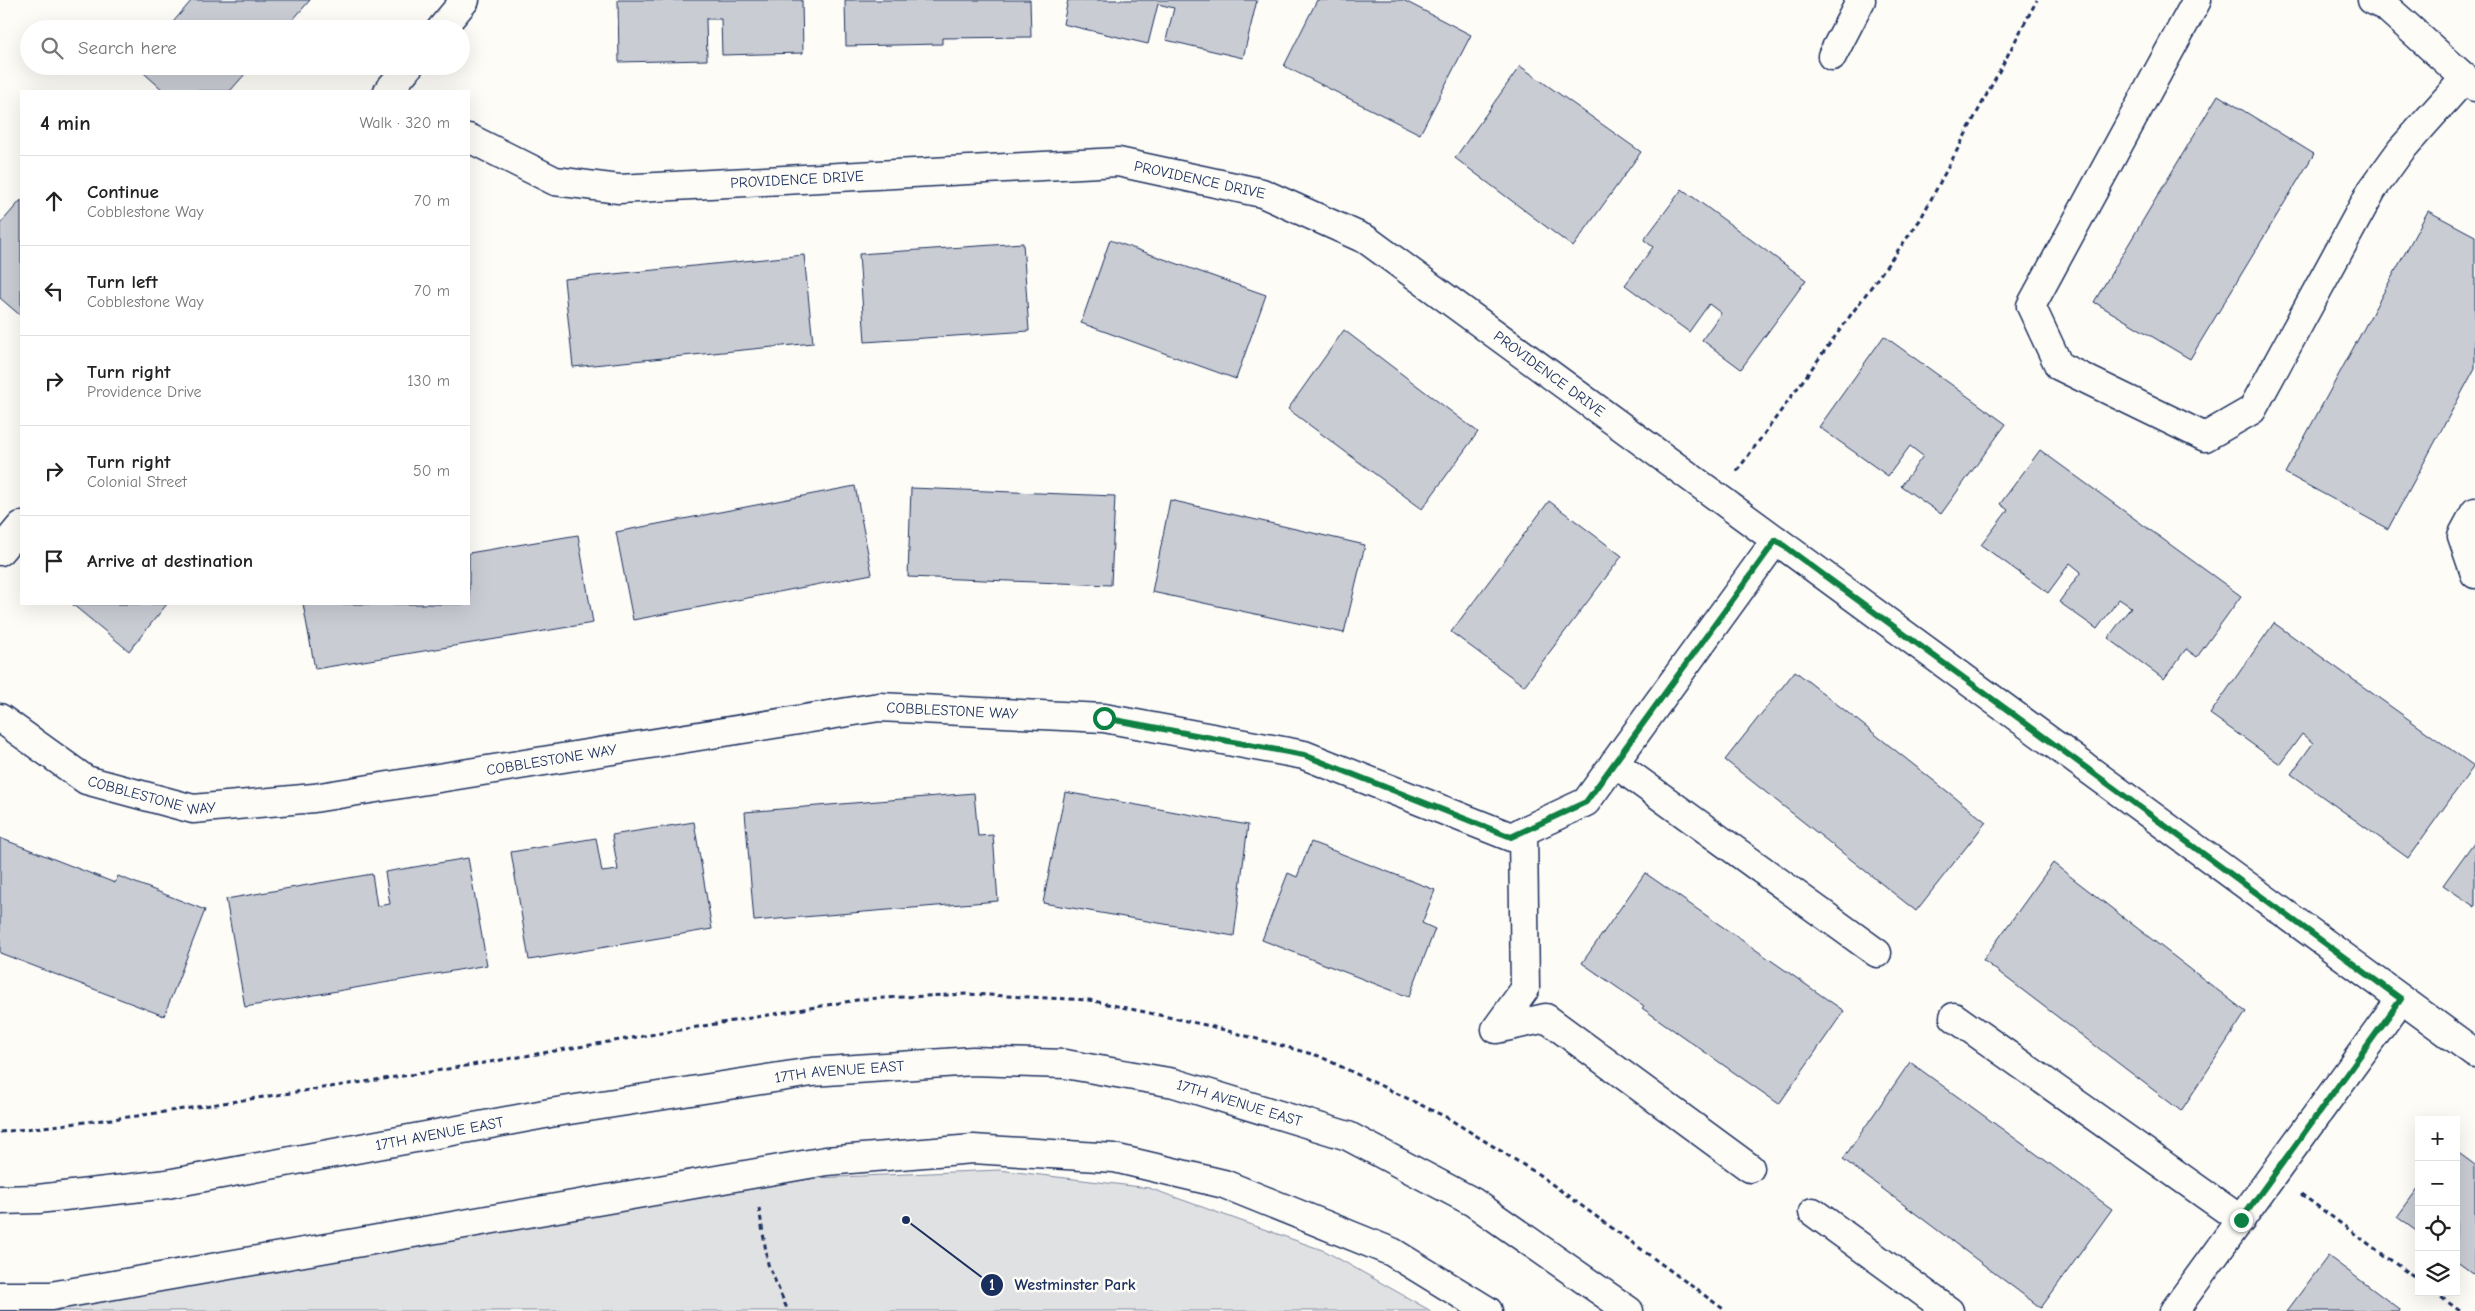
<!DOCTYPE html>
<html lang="en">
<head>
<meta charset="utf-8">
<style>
  :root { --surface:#fff; --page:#f6f6f6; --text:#222; --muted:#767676; --line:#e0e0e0 }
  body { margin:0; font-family:"Comic Neue",sans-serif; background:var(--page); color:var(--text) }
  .controls { position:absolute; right:15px; bottom:15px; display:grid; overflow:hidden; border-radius:0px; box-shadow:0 5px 20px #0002 }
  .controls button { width:45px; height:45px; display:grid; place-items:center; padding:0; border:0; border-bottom:1px solid var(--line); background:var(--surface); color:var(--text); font:25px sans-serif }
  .stop { position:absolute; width:15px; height:15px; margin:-11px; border:4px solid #0b8043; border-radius:50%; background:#fff }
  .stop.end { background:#0b8043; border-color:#fff; box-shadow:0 1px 5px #0008 }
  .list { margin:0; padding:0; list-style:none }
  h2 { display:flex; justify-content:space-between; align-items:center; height:65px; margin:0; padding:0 20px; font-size:21px }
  h2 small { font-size:16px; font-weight:400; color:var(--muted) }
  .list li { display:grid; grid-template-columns:32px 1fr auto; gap:15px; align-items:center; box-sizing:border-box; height:90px; padding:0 20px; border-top:1px solid var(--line) }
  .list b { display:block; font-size:19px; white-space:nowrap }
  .list p { margin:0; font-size:16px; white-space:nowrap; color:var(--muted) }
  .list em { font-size:16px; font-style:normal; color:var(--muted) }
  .icon { flex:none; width:28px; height:28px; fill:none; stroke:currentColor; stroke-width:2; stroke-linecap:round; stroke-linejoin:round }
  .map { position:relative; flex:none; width:2475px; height:1311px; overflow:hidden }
  .search { position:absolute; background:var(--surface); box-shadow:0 5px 20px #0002; left:20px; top:20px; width:450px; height:55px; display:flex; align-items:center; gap:12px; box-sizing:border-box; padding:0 18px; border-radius:28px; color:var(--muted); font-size:19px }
  .panel { position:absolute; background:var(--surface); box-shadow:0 5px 20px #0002; left:20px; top:90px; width:450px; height:515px; border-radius:0px }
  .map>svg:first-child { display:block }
</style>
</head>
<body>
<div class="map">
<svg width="2475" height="1311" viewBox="0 0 2475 1311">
  <rect width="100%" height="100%" fill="#fdfcf7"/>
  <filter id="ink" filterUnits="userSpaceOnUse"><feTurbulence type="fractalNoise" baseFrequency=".02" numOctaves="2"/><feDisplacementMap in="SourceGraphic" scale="10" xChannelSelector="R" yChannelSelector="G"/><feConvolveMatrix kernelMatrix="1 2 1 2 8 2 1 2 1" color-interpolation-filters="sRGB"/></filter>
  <g filter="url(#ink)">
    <path fill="#e0e1e3" stroke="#7e88a0" d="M 999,1170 L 1149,1188 L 1325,1251 L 1431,1311 L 0,1311 L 0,1309 L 98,1301 L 815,1178 Z"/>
    <path fill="#c9ccd3" stroke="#1b2f5e" d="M 192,0 L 310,0 L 285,29 L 167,29 Z
      M 618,0 L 802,0 L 803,53 L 722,55 L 721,19 L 706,19 L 707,60 L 619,62 Z
      M 845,0 L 1030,0 L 1031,37 L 942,38 L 942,44 L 846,46 Z
      M 1068,0 L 1257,0 L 1243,58 L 1166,40 L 1174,8 L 1158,4 L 1148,44 L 1063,24 Z
      M 1317,0 L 1403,0 L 1471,35 L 1420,134 L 1284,66 Z
      M 136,66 L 252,66 L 230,91 L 164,91 Z
      M 1520,66 L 1641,152 L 1573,247 L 1455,158 Z
      M 2218,95 L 2314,154 L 2190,359 L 2094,302 Z
      M 1682,189 L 1806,280 L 1741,369 L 1702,340 L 1721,313 L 1709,304 L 1689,332 L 1625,285 L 1653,247 L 1644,240 Z
      M 21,200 L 21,316 L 0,298 L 0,224 Z
      M 2428,211 L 2475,236 L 2475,368 L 2388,529 L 2285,473 Z
      M 1110,240 L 1266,295 L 1236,379 L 1081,323 Z
      M 1023,243 L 1029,331 L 865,342 L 859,254 Z
      M 804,255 L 813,343 L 573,367 L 564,279 Z
      M 1344,330 L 1478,432 L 1422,509 L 1288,409 Z
      M 1884,336 L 2006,424 L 1941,514 L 1901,486 L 1923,456 L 1910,446 L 1888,476 L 1819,427 Z
      M 2040,450 L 2241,596 L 2197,657 L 2186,649 L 2164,679 L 2108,638 L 2131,607 L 2119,599 L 2097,629 L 2059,602 L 2081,572 L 2070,563 L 2048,593 L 1981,545 L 2008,510 L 2000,504 Z
      M 855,486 L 872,574 L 633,620 L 616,532 Z
      M 911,488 L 1115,496 L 1111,585 L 908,577 Z
      M 1170,500 L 1365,545 L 1344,633 L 1152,592 Z
      M 1549,501 L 1622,556 L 1524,686 L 1451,632 Z
      M 578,535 L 593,623 L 315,669 L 303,604 L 469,604 L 469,553 Z
      M 72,604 L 167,604 L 129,651 Z
      M 2274,623 L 2474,766 L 2408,858 L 2291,774 L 2313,743 L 2302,734 L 2280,764 L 2210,714 Z
      M 1795,671 L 1986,822 L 1916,911 L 1725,760 Z
      M 1065,792 L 1248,825 L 1234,936 L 1043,903 Z
      M 974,793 L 978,836 L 993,835 L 998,901 L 754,921 L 745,812 Z
      M 694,822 L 712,929 L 529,960 L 511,852 L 596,838 L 602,872 L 618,870 L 612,835 Z
      M 0,838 L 115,883 L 118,876 L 205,910 L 164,1016 L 0,953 Z
      M 2475,841 L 2475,907 L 2443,885 Z
      M 1311,842 L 1435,890 L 1422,923 L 1435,929 L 1409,997 L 1262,940 L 1288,873 L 1297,877 Z
      M 468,858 L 487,965 L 245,1007 L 226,899 L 372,874 L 377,906 L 390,904 L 385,872 Z
      M 2053,863 L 2246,1012 L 2181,1111 L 1983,960 Z
      M 1645,873 L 1844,1011 L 1779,1104 L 1642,1008 L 1644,1006 L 1582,963 Z
      M 1910,1062 L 2112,1209 L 2041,1308 L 1843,1159 Z
      M 2456,1151 L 2475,1165 L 2475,1275 L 2456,1261 Z
      M 2419,1187 L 2419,1233 L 2397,1217 Z
      M 2328,1256 L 2399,1309 L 2398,1311 L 2287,1311 Z"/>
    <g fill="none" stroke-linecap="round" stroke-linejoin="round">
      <defs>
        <g id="minor">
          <path d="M 2197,0 L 2031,306 L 2059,366 L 2205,437 L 2252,410 L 2372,190 L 2401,150 L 2465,78"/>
          <path d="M 2372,0 L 2386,7 L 2475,87"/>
          <path d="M 441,29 L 465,0"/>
          <path d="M 1832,56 L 1861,0"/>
          <path d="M 388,91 L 409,66"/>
          <path id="s1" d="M 469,138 L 555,181 L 619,189 L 1118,162 L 1262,193 L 1367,240 L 2475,1053"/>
          <path d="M 2475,512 L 2462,536 L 2475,574"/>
          <path d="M 0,551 L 21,526"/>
          <path id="s2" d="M 0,718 L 86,780 L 193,809 L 314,798 L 879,707 L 1104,718 L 1304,755 L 1511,837 L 1586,802 L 1776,540"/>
          <path d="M 1614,763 L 1877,953"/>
          <path d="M 1523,831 L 1525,989 L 1496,1029 L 1546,1018 L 1750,1168"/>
          <path d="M 1954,1017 L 2241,1220"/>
          <path id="s3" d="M 0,1200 L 38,1199 L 167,1184 L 550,1113 L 812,1072 L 973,1061 L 1065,1064 L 1174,1083 L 1348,1136 L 1473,1202 L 1629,1311"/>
          <path d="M 1813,1212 L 1949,1311"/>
          <path d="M 0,1296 L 51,1296 L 826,1161 L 973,1149 L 1114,1158 L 1224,1184 L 1392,1252 L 1488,1311"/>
          <path d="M 2174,1311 L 2401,999"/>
        </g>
      </defs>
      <use href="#minor" stroke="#1b2f5e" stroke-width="31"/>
      <path stroke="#1b2f5e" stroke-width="3" stroke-dasharray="5 4" stroke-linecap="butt" d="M 1737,471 L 1920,220 L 2037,0
        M 0,1132 L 137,1116 L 436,1071 L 863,999 L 967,994 L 1089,1000 L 1210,1026 L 1319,1056 L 1446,1117 L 1538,1174 L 1726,1311
        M 2301,1194 L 2419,1281
        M 759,1208 L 768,1264 L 788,1311
        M 2434,1292 L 2460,1311"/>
      <use href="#minor" stroke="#fdfcf7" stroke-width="28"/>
    </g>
  </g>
  <g fill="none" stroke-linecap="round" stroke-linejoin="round" filter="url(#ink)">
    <path stroke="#0b8043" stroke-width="6" d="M 1104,718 L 1304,755 L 1511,837 L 1586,802 L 1776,540 L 2401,999 L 2241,1220"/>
  </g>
  <g text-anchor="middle" stroke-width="5" stroke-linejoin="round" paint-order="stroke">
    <g font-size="15" fill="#1b2f5e" stroke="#fdfcf7">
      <text dy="5" stroke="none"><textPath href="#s1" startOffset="339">PROVIDENCE DRIVE</textPath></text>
      <text dy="5" stroke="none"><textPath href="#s1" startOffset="744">PROVIDENCE DRIVE</textPath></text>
      <text dy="5" stroke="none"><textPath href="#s1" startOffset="1149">PROVIDENCE DRIVE</textPath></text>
      <text dy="5" stroke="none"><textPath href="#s2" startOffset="984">COBBLESTONE WAY</textPath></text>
      <text dy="5" stroke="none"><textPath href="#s2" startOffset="579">COBBLESTONE WAY</textPath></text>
      <text dy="5" stroke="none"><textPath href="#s2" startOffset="174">COBBLESTONE WAY</textPath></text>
      <text dy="5" stroke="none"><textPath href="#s3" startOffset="850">17TH AVENUE EAST</textPath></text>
      <text dy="5" stroke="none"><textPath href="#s3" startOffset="1255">17TH AVENUE EAST</textPath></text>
      <text dy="5" stroke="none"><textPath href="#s3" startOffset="445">17TH AVENUE EAST</textPath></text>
    </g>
  </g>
  <path fill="none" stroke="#1b2f5e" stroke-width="2" d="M906 1220L992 1285"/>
  <g fill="#1b2f5e" stroke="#fdfcf7" stroke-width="2">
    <circle cx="906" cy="1220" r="5"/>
    <circle cx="992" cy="1285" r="12"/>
  </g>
  <g font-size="15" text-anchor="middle" font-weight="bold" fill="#fff">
    <text x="992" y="1290">1</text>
  </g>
  <g font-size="16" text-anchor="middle" font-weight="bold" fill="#1b2f5e" stroke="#fdfcf7" stroke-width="5" stroke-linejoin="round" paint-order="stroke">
    <text x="1075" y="1290">Westminster Park</text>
  </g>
</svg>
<div class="controls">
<button>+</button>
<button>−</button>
<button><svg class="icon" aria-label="locate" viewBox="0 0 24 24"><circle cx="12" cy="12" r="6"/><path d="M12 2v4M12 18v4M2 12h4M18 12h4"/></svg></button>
<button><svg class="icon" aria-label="layers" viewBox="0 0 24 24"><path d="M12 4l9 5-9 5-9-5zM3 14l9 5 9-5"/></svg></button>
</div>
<div class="stop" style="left:1104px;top:718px"></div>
<div class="stop end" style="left:2241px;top:1220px"></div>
<div class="search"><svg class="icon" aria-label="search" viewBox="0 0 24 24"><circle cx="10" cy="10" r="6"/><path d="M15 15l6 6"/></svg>Search here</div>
<section class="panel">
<h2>4 min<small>Walk · 320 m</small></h2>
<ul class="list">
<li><svg class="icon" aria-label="ahead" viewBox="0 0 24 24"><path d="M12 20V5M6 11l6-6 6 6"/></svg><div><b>Continue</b><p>Cobblestone Way</p></div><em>70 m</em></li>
<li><svg class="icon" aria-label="left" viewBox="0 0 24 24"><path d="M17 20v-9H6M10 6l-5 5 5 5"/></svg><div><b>Turn left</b><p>Cobblestone Way</p></div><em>70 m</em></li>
<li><svg class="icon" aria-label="right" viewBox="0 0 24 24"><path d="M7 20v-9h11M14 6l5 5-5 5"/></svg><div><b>Turn right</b><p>Providence Drive</p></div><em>130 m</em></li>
<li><svg class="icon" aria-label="right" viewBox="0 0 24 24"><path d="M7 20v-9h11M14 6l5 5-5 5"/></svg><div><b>Turn right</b><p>Colonial Street</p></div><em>50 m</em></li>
<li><svg class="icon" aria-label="arrive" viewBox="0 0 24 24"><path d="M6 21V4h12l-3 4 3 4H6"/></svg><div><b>Arrive at destination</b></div></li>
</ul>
</section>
</div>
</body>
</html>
